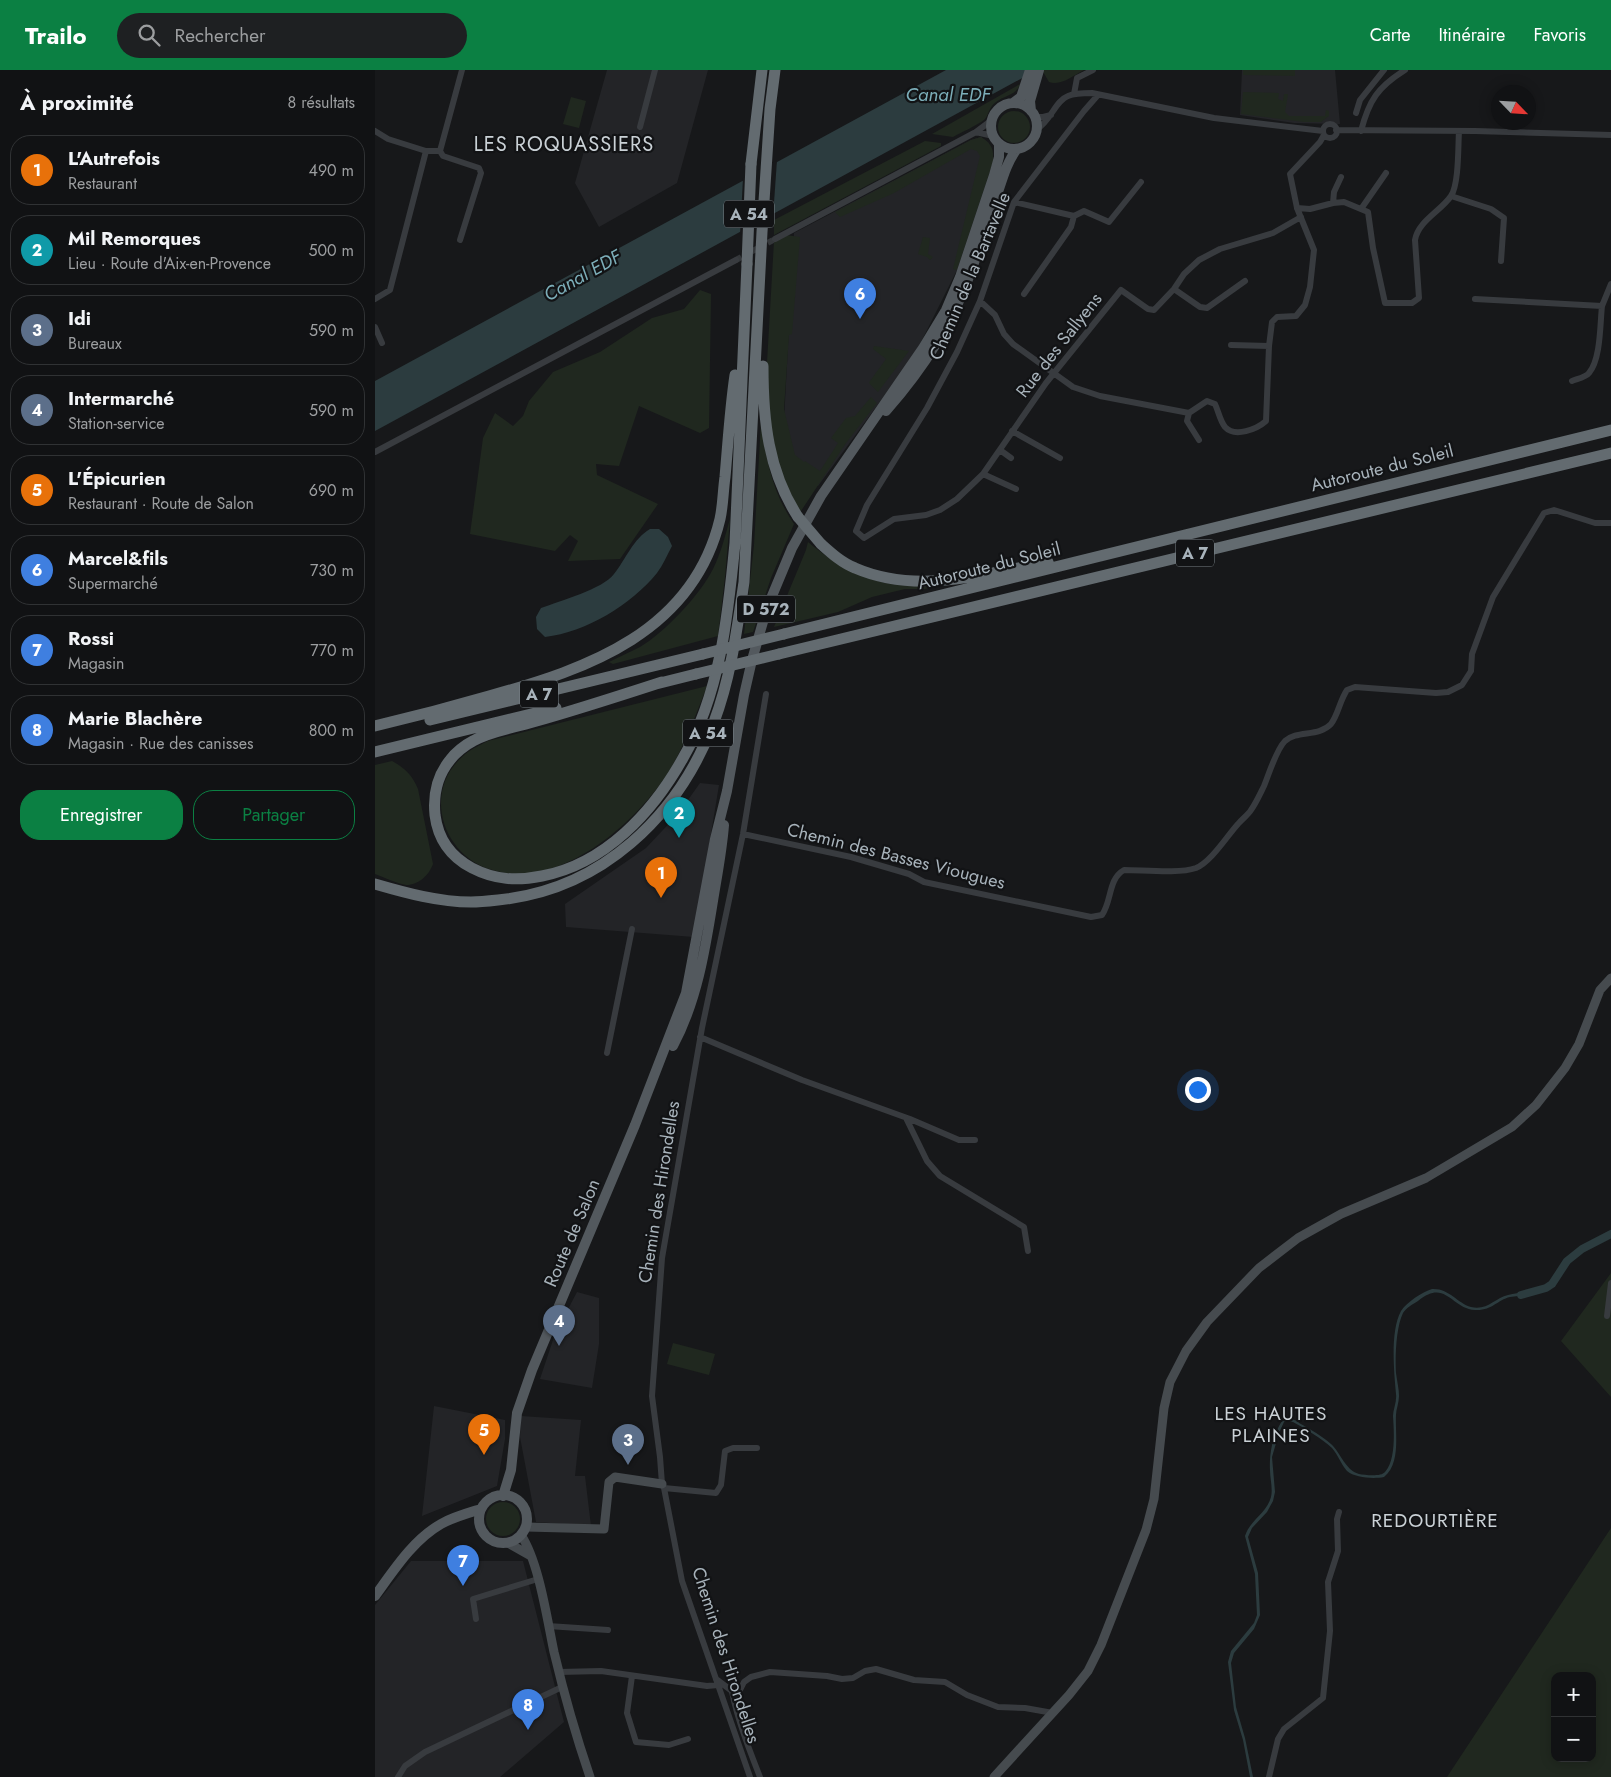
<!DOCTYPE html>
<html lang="fr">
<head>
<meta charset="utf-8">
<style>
  :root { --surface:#111214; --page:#1e2022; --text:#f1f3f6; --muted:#9c9ea0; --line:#303234; --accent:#0b8043 }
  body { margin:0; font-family:Jost,sans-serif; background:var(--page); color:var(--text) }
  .controls { position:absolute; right:15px; bottom:15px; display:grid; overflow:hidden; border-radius:10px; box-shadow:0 2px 12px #0003 }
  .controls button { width:45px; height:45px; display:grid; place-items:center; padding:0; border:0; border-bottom:1px solid var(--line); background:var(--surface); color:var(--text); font:25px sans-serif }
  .compass { position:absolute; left:1116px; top:15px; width:45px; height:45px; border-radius:50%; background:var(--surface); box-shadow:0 2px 12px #0003; rotate:115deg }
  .you { position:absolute; left:822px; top:1019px; width:18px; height:18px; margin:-12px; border:4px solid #fff; border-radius:50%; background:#1a73e8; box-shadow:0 0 0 8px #1a73e833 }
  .badge { display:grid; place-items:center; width:32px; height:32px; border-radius:50%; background:var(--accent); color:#fff; font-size:16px; font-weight:700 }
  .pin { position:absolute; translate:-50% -41px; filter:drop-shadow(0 1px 2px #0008) }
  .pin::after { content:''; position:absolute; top:26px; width:18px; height:15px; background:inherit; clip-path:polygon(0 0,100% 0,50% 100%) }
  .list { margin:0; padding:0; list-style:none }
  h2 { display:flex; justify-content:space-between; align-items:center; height:65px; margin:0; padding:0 20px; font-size:21px }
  h2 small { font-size:16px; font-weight:400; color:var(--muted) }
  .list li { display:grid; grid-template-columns:32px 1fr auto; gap:15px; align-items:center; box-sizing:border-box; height:70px; margin:0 10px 10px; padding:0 10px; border:1px solid var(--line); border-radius:20px }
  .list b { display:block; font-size:19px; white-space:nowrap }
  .list p { margin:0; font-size:16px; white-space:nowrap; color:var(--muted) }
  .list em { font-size:16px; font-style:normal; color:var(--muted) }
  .actions { display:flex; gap:10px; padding:15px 20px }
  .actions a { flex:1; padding:11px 0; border:1px solid var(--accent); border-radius:20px; text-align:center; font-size:18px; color:var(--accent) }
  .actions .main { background:var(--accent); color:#fff }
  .icon { flex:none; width:28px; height:28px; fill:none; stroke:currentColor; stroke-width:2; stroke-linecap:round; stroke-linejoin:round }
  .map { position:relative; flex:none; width:1236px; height:1707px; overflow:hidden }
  header { display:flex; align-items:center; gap:30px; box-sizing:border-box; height:70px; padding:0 25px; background:var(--accent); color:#fff }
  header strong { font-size:24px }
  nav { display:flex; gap:28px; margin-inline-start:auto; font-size:18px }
  .search { width:350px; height:45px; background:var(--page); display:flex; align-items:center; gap:12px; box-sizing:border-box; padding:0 18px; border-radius:28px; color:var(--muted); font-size:19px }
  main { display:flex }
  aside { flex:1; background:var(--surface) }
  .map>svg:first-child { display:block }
</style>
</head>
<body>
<header>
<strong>Trailo</strong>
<div class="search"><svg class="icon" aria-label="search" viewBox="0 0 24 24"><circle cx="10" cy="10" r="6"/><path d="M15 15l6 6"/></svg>Rechercher</div>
<nav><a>Carte</a><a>Itinéraire</a><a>Favoris</a></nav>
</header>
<main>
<aside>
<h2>À proximité<small>8 résultats</small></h2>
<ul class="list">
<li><span class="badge" style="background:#e8710a">1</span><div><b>L'Autrefois</b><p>Restaurant</p></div><em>490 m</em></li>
<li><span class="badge" style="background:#0f9aa8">2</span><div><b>Mil Remorques</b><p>Lieu · Route d'Aix-en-Provence</p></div><em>500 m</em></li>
<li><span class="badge" style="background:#5c6f8a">3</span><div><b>Idi</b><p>Bureaux</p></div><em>590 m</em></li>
<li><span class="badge" style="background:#5c6f8a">4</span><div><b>Intermarché</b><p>Station-service</p></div><em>590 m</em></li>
<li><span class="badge" style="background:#e8710a">5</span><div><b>L'Épicurien</b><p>Restaurant · Route de Salon</p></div><em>690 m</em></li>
<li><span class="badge" style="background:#3f7fe0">6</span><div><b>Marcel&amp;fils</b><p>Supermarché</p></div><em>730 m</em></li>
<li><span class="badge" style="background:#3f7fe0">7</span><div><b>Rossi</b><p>Magasin</p></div><em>770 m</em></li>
<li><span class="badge" style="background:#3f7fe0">8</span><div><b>Marie Blachère</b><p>Magasin · Rue des canisses</p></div><em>800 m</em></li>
</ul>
<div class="actions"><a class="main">Enregistrer</a><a>Partager</a></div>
</aside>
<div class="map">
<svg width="1236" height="1707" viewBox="0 0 1236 1707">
  <rect width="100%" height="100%" fill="#17181a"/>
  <path fill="#232427" d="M 232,0 L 333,0 L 302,113 L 224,157 L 200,113 Z
    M 867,0 L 960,0 L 965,54 L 919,53 L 865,45 Z
    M 606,67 L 614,73 L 582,200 L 540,284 L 443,416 L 407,388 L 419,163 L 596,70 Z
    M 325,713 L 344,715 L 319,867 L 191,857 L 190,834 L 271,778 L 303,744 Z
    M 202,1222 L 224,1228 L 224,1274 L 217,1318 L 165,1309 L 180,1264 Z
    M 59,1336 L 130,1350 L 130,1369 L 122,1416 L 47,1446 Z
    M 146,1346 L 206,1350 L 200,1406 L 210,1406 L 216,1456 L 161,1452 L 145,1367 Z
    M 36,1491 L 148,1491 L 189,1652 L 125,1707 L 0,1707 L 0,1535 Z"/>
  <path fill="#20281f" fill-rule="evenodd" d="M 667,0 L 709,0 C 697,6 687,16 674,12 Z
    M 868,0 L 920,0 L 920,6 L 868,5 Z
    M 645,14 C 642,25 629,26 621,32 C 614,37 614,44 610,49 C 605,54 585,63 578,67 L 557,64 Z
    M 868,22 L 904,23 L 903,29 L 908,31 L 909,24 L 913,24 L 910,42 L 914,46 L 950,46 L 951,40 L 954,41 L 954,46 L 946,52 L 929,52 L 866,44 Z
    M 196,27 L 211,31 L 204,58 L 188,54 Z
    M623 57a16 16 0 1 1 32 0a16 16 0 1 1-32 0Z
    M 606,67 C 617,74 619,79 618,92 L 582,200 L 578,199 L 605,86 L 602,81 L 596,79 L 519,123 L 465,147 L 460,142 L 596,70 Z
    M 550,71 L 566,73 L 566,76 L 399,165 L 399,150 Z
    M 411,165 L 425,167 L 417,264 L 414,265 L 409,339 L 420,385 L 429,392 L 430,391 L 445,401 L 463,373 L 456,368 L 471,348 L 480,346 L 496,327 L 502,333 L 471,373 L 424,444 L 414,428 L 394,361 L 392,293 L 399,171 Z
    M 548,167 L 555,168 L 553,184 L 558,187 L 555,190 L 552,187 L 543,184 Z
    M 325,220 L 336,224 L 334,358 L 325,363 L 264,336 L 244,396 L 221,394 L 222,405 L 283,434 L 245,489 L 193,491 L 203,471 L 195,465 L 180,481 L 95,464 L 108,368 L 120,343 L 138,356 L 148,346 L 154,331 L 178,302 L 225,282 L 277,248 L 309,239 Z
    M 499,276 L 534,281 L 503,322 L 494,313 L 495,311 L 511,289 L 498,279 Z
    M 386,352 C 391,389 397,422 419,454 L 396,508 L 378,562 L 369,564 L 379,475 Z
    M 355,449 L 350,507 L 343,566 L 238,594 L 234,592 C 244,587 255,582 265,577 C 289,563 325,525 338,499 C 346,483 350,466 355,449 Z
    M 433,472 C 457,492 485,509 516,514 C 530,516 545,515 559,515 L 559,517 L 550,519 L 530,519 L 497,527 L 463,542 L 399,557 L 431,480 Z
    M 332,616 C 320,647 309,678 291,706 C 256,757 182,822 114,799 C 67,783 48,722 87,687 C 94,680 103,676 113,671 Z
    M 17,691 C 30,698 37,705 43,719 L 58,794 C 54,805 44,815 31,815 C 23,814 8,807 0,804 L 0,695 Z
    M 1236,1203 L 1236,1327 L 1186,1271 Z
    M 298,1273 L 340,1284 L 334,1305 L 292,1294 Z
    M111 1449a17 17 0 1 1 34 0a17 17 0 1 1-34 0Z
    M 1236,1458 L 1236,1707 L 1072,1707 ZM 1180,1606 L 1217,1606 L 1217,1688 L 1180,1688 Z"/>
  <path fill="#2c3c3f" d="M 571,0 L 662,0 L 0,361 L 0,311 Z
    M 275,459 L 284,459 L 293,467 L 297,476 C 292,485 288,495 282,503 C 256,535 211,562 170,567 L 162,559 L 161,547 L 166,538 C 185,531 228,519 239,504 C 251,489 258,469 275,459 Z
    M 1057,1219 C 1074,1218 1082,1233 1096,1237 C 1112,1241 1120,1228 1133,1225 C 1142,1222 1152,1224 1161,1221 C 1153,1227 1145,1225 1135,1227 C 1122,1230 1117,1241 1100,1240 C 1076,1239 1071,1208 1043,1231 C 1038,1234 1031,1238 1028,1243 C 1021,1257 1020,1288 1021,1303 C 1022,1311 1024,1319 1024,1326 C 1024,1333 1021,1339 1021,1345 C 1020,1363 1026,1394 1009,1407 C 999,1409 980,1408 972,1401 C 966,1394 963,1385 957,1378 C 946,1368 931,1359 918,1352 L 913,1351 L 909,1352 L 904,1363 L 897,1387 L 900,1422 L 898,1431 L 892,1442 L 877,1458 L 873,1467 L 883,1503 L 885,1545 L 879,1559 L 859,1583 L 856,1593 L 861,1637 L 870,1668 L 878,1707 L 875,1707 L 868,1670 L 859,1640 L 853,1592 L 856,1581 L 879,1553 L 882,1545 L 880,1504 L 870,1466 C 875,1450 892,1443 896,1427 C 898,1419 895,1408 895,1400 C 894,1383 898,1365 907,1351 L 914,1348 L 922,1351 L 922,1349 L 924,1353 C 935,1359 947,1366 956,1374 C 966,1383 970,1400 984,1404 C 990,1405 1006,1407 1010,1402 C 1021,1390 1019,1361 1018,1346 C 1018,1339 1022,1332 1021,1324 C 1019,1302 1015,1261 1026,1241 C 1032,1232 1047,1222 1057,1219 Z"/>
  <path fill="#17181a" d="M 402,90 L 398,147 L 365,165 L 368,108 Z"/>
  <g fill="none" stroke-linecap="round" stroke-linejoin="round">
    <path stroke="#2c3c3f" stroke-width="8" d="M 1146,1225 L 1171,1218 L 1177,1214 L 1192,1191 L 1207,1179 L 1236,1164"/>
    <path stroke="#34373a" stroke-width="6" stroke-dasharray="6 3" stroke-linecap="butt" d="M 361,190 L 400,169"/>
    <path stroke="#383b3f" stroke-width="6" d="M 699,24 L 702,8 L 718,0
      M 723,25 L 709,41 L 639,132 L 605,231 L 582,282 L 552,338 L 492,435 L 481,461 L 489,468 L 519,449 L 551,445 L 565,440 L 582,429 L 608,404 L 671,313 L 746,220 L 773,239 L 779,240 L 799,219 L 809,204 L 824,190 L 845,179 L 898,163 L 926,147
      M 981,43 L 985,30 L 1009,0
      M 660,47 L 668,47 L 676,45
      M948 61a7 7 0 1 1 14 0a7 7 0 1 1-14 0Z
      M 265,57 L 280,0
      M 661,60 C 676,51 680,31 693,26 C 700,23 709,23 717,23 L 839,48 L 948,61
      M 961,60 L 1100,61 L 1236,65
      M 0,61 L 13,69 L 51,81
      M 986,61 C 994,30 1003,17 1030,0
      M 601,62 L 618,66
      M 65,81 L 68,86 L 104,98 L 106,103 L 85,170
      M 1076,126 L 1116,139 L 1129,148 L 1126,191
      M 639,132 L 699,146 L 696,157 L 649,224
      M 958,133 L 959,122 L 966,107
      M 922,138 L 935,139 L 958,133 L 969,132 L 993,142 L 998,178 L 1010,233 L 1037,233 L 1044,228 L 1040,170 C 1043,151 1066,141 1076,126 C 1084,114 1083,77 1084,61
      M 986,139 L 1011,103
      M 699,146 L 709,141 L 734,152 L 766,112
      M 400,169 L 601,62 L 617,50
      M 799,219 L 825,237 L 832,238 L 870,211
      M 0,229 L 15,220 L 51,81 L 65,81 L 87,0
      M 1100,229 L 1227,236 L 1236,214
      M 605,231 L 620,245 L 629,264 L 638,274 L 698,317 L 725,326 L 814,343
      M 0,257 L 7,273
      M 856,275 L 894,276
      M 1197,311 C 1202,309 1211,307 1214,303 C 1226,289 1225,253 1227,236
      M 637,361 L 685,388
      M 824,370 L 812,351 L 814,343 L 832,331 L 840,334 C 843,340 845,351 850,357 C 860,368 882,359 891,351 L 894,276 L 897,252 L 902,247 L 921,246 L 930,235 L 935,217 L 939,180 L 922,138 L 915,104 L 945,72 L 949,65
      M 625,380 L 636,388
      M 0,382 L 361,190
      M 608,404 L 641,419
      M 368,764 L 476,787 L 534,804 L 549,812 L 716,847 L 727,845 C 737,831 733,809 749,800 C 768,800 804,804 821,798 C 836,792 852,766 863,754 C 867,749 873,745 876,740 C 881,733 885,724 889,716 C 894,704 901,680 910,671 C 922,660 944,667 956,654 C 963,645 965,630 972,620 L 980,617 L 1061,623 L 1073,622 L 1087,615 L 1096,601 L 1097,584 L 1118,527 L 1169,443 L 1179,440 L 1220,453 L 1236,453
      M 325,967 L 427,1010 L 535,1049 L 584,1070 L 600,1070
      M 232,983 L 257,859
      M 531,1048 L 552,1091 L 565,1106 L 649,1157 L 653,1181
      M 1232,1246 L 1236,1213
      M 289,1418 L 341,1423 L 346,1415 L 350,1381 L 358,1378 L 382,1378
      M 101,1549 L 98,1529 L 163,1509
      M 173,1556 L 233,1560
      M 184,1602 L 226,1601 L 332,1616 L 343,1615
      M 257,1606 L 252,1643 L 261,1672 L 294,1675 L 313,1669
      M 341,1609 L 361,1624 L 364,1622 L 369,1612 L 376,1607 L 395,1602 L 452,1606 L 467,1609 L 478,1608 L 490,1601 L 501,1599 L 539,1610 L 570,1612 L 592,1625 L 623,1637 L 650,1638 L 678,1643
      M 357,1622 C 363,1651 374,1679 385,1707
      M 23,1707 L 30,1696 L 50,1682 L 187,1617
      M 375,1707 L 307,1511 L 289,1418 L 287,1414 L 285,1387 L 277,1326 L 287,1188 L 327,958 L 368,764 L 391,624
      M 894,1707 L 903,1669 L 909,1659 L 948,1628 L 955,1561 L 953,1512 L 963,1481 L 962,1449 L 964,1442"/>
    <path stroke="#464b4f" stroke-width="9" d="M 151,1457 L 229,1459 L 234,1412 L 240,1407 L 287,1414
      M 146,1465 C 164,1492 172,1549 179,1582 C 189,1624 201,1666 215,1707
      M 133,1473 L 156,1486
      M 619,1707 L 694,1625 L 713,1601 L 726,1575 L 771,1460 L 779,1429 L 789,1338 L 795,1312 L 811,1281 L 832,1252 L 884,1198 L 923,1168 L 966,1144 L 1051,1108 L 1137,1057 L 1161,1035 L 1190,998 L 1204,974 L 1225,920 L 1236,908"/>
    <path stroke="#53595e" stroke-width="10" d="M 638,33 L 646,27 L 655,0
      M616 56a23 23 0 1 1 46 0a23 23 0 1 1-46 0Z
      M 656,41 L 655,31 L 664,0
      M 511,341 C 546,301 577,255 595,204 C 604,179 612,154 621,128 C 627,111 631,93 642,79
      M 298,976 C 322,931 330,881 338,831 C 342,806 347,781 349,755
      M104 1449a24 24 0 1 1 48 0a24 24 0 1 1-48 0Z
      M 128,1426 L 136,1400 L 142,1343 L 157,1300 L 260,1055 L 311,923 L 340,769 L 352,721 L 369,625 L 377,590 L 392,538 L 417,478 L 446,426 L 548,278 L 571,240 L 585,207 L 619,105 L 624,87 L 624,74
      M 0,1526 C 19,1500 38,1470 66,1454 C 78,1447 93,1443 106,1439"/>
    <path stroke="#636b70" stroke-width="11" d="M 376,94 L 387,0
      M 388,296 C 388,350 393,401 423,447
      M 446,474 C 456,483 467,493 480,498 C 542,525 609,504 673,492
      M 409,564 L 1236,360
      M 404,584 L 1236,383
      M 287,612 C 244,626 201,640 158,652 C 138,658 115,661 98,671 C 90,675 80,683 75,690 C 62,706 58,725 60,745 C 63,769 76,787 97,798 C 120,810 142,811 167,806 C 230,794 278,742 308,688 C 345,624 353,546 360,473 L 372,194
      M 281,614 L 321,604
      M 55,650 L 328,584
      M 0,656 C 38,647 76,637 114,626 C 213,599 318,562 345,449 C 348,436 348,421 350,407 C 353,373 355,339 360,305
      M 0,682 L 181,638
      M 0,814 C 31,823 64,832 96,832 C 105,832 114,831 123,830 C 226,820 303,747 339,652 C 356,607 362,559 369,512 L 387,162 L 395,39 L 400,0"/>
    <path stroke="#636b70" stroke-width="11" d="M 372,194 L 376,94
      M 423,447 L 446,474
      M 328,584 L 409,564
      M 321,604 L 404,584"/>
  </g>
  <g text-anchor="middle" stroke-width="4.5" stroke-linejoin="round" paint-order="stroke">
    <g fill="#121315" stroke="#7b8389" stroke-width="1">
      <rect x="349" y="130.5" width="50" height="27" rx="4"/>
      <rect x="801" y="469.5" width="38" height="27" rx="4"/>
      <rect x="362" y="525.5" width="58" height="27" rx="4"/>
      <rect x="145" y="610.5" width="38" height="27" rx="4"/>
      <rect x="308" y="649.5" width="50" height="27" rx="4"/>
    </g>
    <g font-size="16" font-weight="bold" fill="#a8b3bb">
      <text x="374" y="150">A 54</text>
      <text x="820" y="489">A 7</text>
      <text x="391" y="545">D 572</text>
      <text x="164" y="630">A 7</text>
      <text x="333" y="669">A 54</text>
    </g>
    <g font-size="18" fill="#a8b3bb" stroke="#121315">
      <text transform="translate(595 206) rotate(-67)" y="6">Chemin de la Bartavelle</text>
      <text transform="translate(684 275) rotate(-52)" y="6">Rue des Sallyens</text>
      <text transform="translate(1007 398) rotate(-14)" y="6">Autoroute du Soleil</text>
      <text transform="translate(614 496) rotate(-14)" y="6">Autoroute du Soleil</text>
      <text transform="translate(521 786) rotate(14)" y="6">Chemin des Basses Viougues</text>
      <text transform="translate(284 1122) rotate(-81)" y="6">Chemin des Hirondelles</text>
      <text transform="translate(197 1163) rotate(-67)" y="6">Route de Salon</text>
      <text transform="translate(351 1585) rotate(72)" y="6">Chemin des Hirondelles</text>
    </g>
    <g font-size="19" font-style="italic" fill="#7caeb9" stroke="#121315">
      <text x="573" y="31">Canal EDF</text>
      <text transform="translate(207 205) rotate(-29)" y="7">Canal EDF</text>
    </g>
    <g font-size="19" letter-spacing="1" fill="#cad1d6" stroke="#121315">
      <text x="896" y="1350">LES HAUTES<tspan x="896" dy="22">PLAINES</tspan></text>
      <text x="1060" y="1457">REDOURTIÈRE</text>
    </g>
    <g font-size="20" letter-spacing="1" fill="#cad1d6" stroke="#121315">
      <text x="189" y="81">LES ROQUASSIERS</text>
    </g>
  </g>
</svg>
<div class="controls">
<button>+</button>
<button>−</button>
</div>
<svg class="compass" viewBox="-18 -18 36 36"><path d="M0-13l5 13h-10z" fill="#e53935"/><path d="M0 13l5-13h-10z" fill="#9c9ea0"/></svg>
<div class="you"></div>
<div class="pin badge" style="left:286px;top:828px;background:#e8710a">1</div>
<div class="pin badge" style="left:304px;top:768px;background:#0f9aa8">2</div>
<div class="pin badge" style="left:253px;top:1395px;background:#5c6f8a">3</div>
<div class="pin badge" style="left:184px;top:1276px;background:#5c6f8a">4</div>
<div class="pin badge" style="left:109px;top:1385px;background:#e8710a">5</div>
<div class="pin badge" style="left:485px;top:249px;background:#3f7fe0">6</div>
<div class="pin badge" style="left:88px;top:1516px;background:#3f7fe0">7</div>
<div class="pin badge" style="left:153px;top:1660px;background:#3f7fe0">8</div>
</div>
</main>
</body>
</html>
